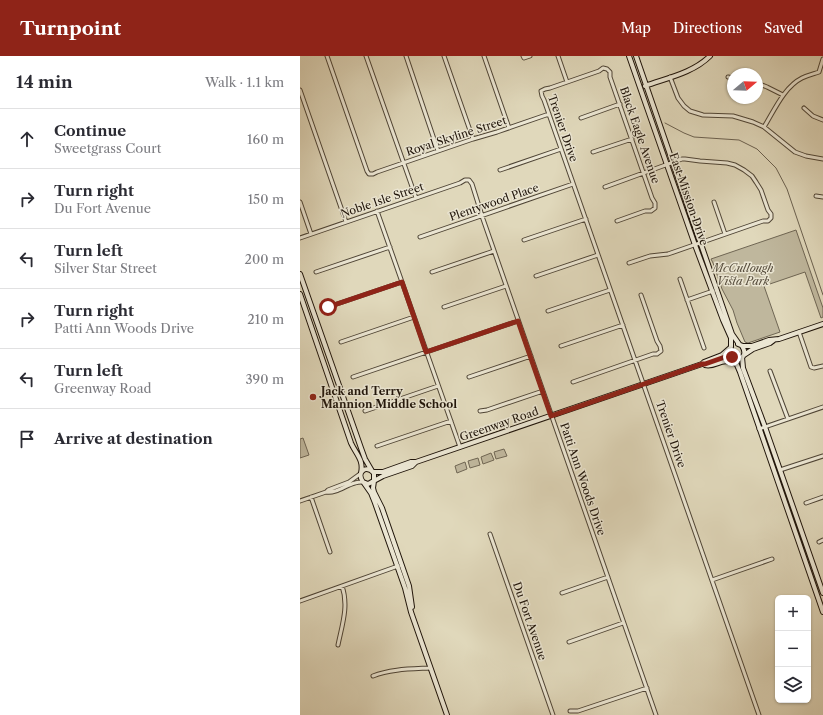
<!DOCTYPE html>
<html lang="en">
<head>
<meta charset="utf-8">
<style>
  :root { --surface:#fff; --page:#f2f2f3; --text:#2b2b33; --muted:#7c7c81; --line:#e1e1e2; --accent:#8f2418 }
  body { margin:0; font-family:"Libre Caslon Text",serif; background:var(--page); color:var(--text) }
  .controls { position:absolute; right:12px; bottom:12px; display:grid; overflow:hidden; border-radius:6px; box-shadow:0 1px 3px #0004 }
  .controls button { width:36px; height:36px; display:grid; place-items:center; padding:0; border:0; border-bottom:1px solid var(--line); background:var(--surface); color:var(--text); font:20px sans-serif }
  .compass { position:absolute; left:427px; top:12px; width:36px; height:36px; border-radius:50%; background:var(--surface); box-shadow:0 1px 3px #0004; rotate:71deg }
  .stop { position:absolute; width:12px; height:12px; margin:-9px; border:3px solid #8f2418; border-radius:50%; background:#fff }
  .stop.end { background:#8f2418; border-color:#fff; box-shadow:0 1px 4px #0008 }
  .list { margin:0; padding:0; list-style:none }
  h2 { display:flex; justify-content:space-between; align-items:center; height:52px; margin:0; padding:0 16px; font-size:17px }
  h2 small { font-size:13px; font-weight:400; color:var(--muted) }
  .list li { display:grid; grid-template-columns:26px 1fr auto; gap:12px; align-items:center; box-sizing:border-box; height:60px; padding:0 16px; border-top:1px solid var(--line) }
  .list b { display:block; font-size:15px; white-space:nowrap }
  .list p { margin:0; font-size:13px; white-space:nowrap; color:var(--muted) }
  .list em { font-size:13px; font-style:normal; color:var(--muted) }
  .icon { flex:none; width:22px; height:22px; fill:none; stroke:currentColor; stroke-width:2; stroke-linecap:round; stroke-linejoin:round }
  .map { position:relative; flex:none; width:523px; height:659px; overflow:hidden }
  header { display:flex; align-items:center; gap:24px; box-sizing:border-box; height:56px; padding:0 20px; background:var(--accent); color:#fff }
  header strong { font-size:19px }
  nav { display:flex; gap:22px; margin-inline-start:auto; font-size:14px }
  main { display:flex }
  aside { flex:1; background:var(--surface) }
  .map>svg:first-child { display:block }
</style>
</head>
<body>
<header>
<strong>Turnpoint</strong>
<nav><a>Map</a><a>Directions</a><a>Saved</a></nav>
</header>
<main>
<aside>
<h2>14 min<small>Walk · 1.1 km</small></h2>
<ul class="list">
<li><svg class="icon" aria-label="ahead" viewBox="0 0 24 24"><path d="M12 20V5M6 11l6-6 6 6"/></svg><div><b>Continue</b><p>Sweetgrass Court</p></div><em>160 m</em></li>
<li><svg class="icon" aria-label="right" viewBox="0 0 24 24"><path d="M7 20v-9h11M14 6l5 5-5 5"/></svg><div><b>Turn right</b><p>Du Fort Avenue</p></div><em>150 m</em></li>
<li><svg class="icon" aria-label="left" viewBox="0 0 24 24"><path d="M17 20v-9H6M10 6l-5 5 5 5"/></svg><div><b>Turn left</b><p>Silver Star Street</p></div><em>200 m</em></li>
<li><svg class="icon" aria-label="right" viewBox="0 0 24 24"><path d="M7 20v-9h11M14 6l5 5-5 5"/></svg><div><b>Turn right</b><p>Patti Ann Woods Drive</p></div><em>210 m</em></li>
<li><svg class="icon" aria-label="left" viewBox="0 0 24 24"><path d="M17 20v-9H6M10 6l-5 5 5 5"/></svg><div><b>Turn left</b><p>Greenway Road</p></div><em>390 m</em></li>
<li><svg class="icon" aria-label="arrive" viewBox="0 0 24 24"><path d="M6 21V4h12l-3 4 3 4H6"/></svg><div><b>Arrive at destination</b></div></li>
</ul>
</aside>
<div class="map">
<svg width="523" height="659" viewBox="0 0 523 659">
  <rect width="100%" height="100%" fill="#e0d8bb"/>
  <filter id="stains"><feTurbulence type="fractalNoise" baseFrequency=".005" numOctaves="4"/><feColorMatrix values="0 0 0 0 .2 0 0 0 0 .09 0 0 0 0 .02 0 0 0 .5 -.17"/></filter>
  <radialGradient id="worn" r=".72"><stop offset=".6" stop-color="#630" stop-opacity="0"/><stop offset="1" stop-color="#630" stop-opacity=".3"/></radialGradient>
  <path fill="#bfb79d" stroke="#6f6654" d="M 496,174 L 523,252 L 523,261 L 521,262 L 505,216 L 464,230 L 480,276 L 448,287 L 445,286 L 437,267 L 433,254 L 422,233 L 413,207 L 411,203 Z
    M 3,382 L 9,399 L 0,402 L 0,383 Z
    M 204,393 L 207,400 L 196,403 L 194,396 Z
    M 191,397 L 194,404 L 183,408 L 181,401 Z
    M 178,402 L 180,409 L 170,412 L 168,405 Z
    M 165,406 L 167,413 L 157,417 L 155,410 Z"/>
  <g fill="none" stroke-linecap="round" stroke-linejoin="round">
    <path stroke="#6b6150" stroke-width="1" d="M 365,67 L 384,77 L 394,81 L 439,84 L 457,93 L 476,112 L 487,133 L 523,239"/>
    <defs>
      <path id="street" d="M 27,0 L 67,115 L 69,118 L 73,118 L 77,116 L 173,83 L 197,76 L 249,58
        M 66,0 L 116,142
        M 106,0 L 138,95
        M 144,0 L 173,83
        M 184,0 L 209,72
        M 223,0 L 224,2 L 230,0
        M 258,0 L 267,26
        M 370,21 L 378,42 L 384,50 L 390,55 L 403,59 L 433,60 L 453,66 L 464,71 L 495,96 L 506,100 L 523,103
        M 428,21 L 433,22
        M 457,27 L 467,31 L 483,39
        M 0,34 L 46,166
        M 504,52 L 513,60 L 523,64
        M 281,62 L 320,48
        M 464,71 C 474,55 484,31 502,22 C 508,19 513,18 519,16 L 523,3
        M 293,96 L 332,83
        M 200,114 L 261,93
        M 305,131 L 382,103 L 385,103 L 400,105 L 427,107 L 435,109 L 444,114 L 452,120 L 456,126 L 461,134 L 468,154 L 471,158 L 471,162 L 468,165 L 463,165 L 368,198 L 350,200 L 329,207
        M 516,140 L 523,141
        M 0,146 L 11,178
        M 414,146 L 425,178
        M 77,155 L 160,391
        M 317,165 L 345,155 L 351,155 L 355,152 L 355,147 L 352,142 L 310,21 L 310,16 L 307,13 L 303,12 L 299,15 L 250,32 L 245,33 L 241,35 L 242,40 L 244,44 L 459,659
        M 120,181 L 273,128
        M 0,182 L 160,127 L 165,124 L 169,124 L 172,128 L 183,163 L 356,659
        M 224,184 L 286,163
        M 16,216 L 90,191
        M 132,216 L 194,195
        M 236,220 L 298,199
        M 380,223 L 404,292
        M 387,244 L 413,235
        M 28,251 L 102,226
        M 144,251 L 206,230
        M 248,255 L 310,234
        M 499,276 L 511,311 L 514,312 L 523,310
        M 41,286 L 114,261
        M 261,290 L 323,269
        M 470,315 L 488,363
        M 53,321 L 218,265
        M 169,321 L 231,300
        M 273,326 L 353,298 L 357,298 L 361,295 L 360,290 L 357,285 L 341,239
        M 65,355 L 138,330
        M 180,355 L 187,354 L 243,335
        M 459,373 L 523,351
        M 77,390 L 151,365
        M 480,414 L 523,400
        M 26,436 C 36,438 46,429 55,427 C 58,426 60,426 62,426
        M 11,441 L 30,496
        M 0,445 L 26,436 L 28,434 L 49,426 L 60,418
        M 506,447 L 523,441
        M 190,478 L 253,659
        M 519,486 L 523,484
        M 412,524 L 472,503
        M 262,537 L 308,521
        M 0,545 L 98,510
        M 269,586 L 323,567
        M 38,589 C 42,569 49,550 42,530
        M 73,620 C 90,613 111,613 130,612
        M 270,655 L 278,655 L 347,632"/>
      <path id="secondary" d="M 329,0 L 395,189 L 423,264 L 431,282 L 431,291
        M 336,0 L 432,278 L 439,288
        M 345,30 C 367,22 393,17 410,0
        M 0,218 L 61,392 L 65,403 L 72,415
        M 0,238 L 51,387 C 56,398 64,404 61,417
        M 438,288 L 443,290 L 452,290 L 469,284 L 479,283 L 523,268
        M 430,292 C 426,309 452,305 442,290
        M 444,299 L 453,293 L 470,287 L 474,284
        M 442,301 L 443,312 L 465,371 L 523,537
        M 434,302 L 440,316 L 523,556
        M 417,304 L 425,301 L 432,301
        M 405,309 C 416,312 422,300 436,308
        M 73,416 L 83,416 L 111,406 L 116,406
        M 74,424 L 74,417 C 65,408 56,417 63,426 L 68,428 L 70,427 L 83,420 L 112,410 L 116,406 L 402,308 L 404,306 L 422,299 L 430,292
        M 74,425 L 73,432 L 74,436 L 82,452 L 109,530 L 112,551
        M 64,427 L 71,437 L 75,447 L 105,532 L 111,556 L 147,659"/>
    </defs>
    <use href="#street" stroke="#4f4536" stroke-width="5"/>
    <use href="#secondary" stroke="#1f140a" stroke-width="6"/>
    <use href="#street" stroke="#ebe6d3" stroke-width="3"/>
    <use href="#secondary" stroke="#ebe6d3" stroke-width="4"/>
  </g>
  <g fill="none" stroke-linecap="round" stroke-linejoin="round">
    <path stroke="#8f2418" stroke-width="5" d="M 28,251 L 102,226 L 126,296 L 218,265 L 251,360 L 402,308 L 405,308 L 425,301 L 432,301"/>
  </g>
  <circle fill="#8f2418" stroke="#ebe6d3" stroke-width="1.5" cx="13" cy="341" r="4"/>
  <g text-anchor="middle" stroke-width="3" stroke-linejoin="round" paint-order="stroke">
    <g font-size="11" fill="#1f140a" stroke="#ebe6d3">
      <text transform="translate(263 72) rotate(71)" y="4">Trenier Drive</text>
      <text transform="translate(340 79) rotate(71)" y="4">Black Eagle Avenue</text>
      <text transform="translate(156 80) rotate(-18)" y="4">Royal Skyline Street</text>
      <text transform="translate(389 143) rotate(71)" y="4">East Mission Drive</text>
      <text transform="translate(82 144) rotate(-19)" y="4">Noble Isle Street</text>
      <text transform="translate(194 146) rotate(-19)" y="4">Plentywood Place</text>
      <text transform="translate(199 368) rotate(-19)" y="4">Greenway Road</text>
      <text transform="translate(371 378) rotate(71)" y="4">Trenier Drive</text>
      <text transform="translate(283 423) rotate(71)" y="4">Patti Ann Woods Drive</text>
      <text transform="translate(230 565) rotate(71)" y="4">Du Fort Avenue</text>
    </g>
    <g font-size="11" font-style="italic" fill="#574d3d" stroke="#ebe6d3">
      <text x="443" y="216">McCullough<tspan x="443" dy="13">Vista Park</tspan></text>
    </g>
    <g font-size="11" font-weight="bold" fill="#1f140a" stroke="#ebe6d3" text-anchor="start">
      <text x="21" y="339">Jack and Terry<tspan x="21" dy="13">Mannion Middle School</tspan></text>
    </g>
  </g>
  <rect width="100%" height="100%" filter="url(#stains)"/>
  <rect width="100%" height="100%" fill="url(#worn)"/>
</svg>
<div class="controls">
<button>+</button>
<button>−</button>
<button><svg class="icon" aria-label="layers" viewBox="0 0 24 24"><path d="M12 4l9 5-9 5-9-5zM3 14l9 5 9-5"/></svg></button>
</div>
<svg class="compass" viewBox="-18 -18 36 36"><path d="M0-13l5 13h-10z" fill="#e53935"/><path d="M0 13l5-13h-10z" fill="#7c7c81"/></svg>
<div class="stop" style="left:28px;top:251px"></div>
<div class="stop end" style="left:432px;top:301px"></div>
</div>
</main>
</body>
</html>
